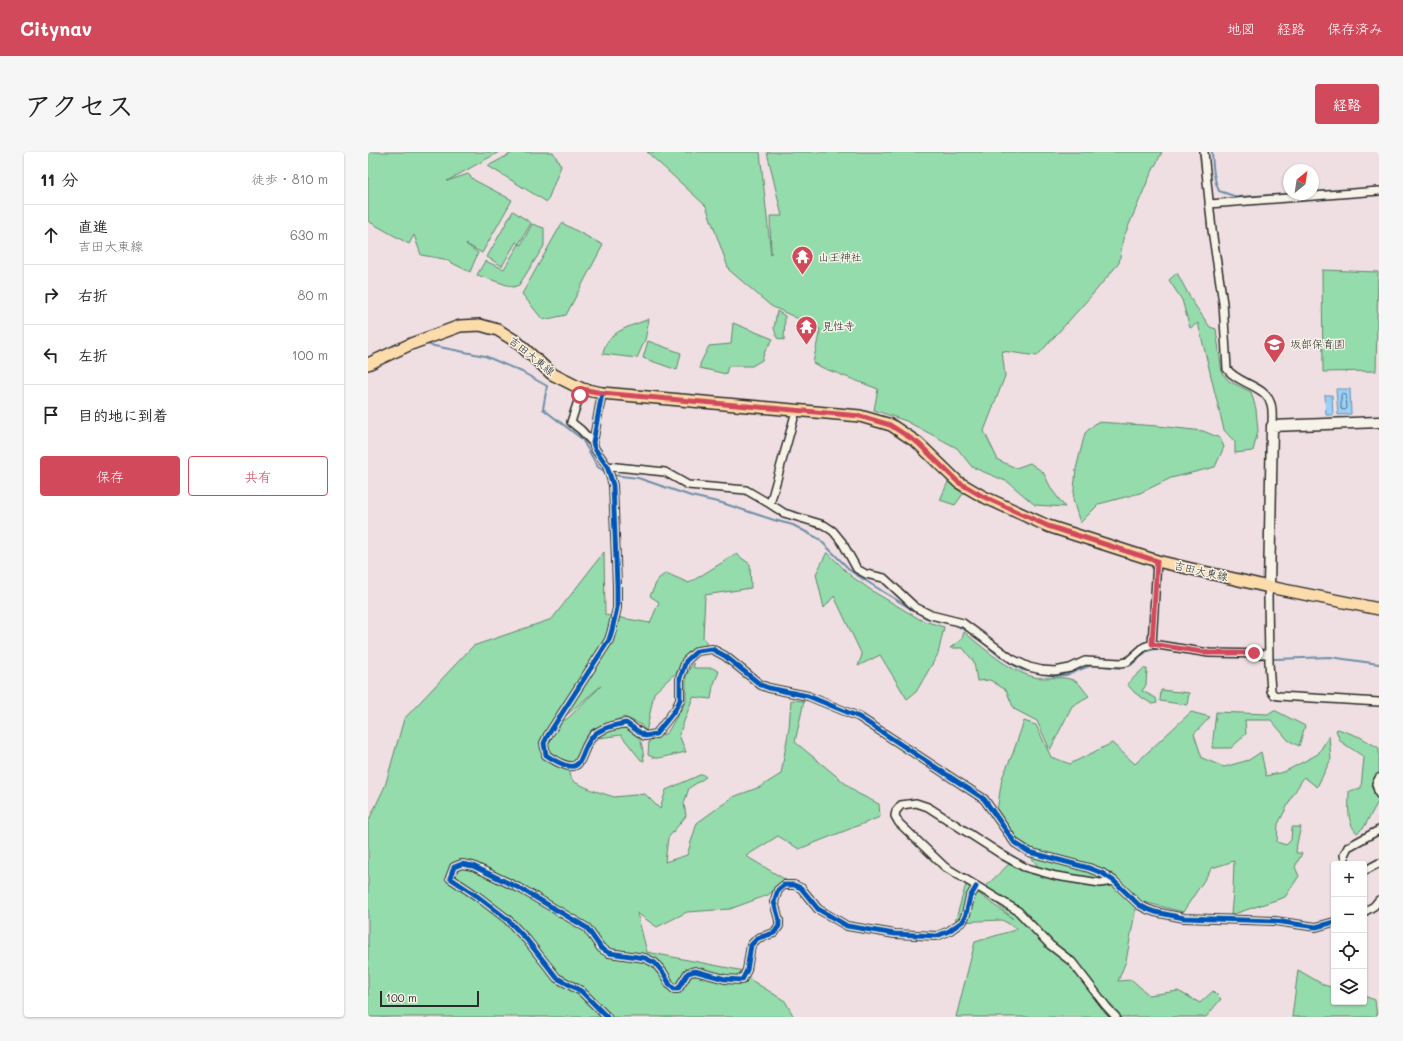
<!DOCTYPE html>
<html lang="ja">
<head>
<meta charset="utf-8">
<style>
  :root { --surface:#fff; --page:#f6f6f6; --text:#222; --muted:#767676; --line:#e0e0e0; --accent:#d1495b }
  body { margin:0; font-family:Mali,"Klee One",sans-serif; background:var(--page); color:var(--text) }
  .controls { position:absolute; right:12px; bottom:12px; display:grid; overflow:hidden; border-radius:4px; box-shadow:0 1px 3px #0004 }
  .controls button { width:36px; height:36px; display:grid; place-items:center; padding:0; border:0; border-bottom:1px solid var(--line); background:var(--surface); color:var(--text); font:20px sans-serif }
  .compass { position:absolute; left:915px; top:12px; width:36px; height:36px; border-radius:50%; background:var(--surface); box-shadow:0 1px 3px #0004; rotate:30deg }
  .scale { position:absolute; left:12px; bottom:10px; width:99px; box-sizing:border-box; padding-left:4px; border:2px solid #2b2b2b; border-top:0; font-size:11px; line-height:14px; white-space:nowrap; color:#2b2b2b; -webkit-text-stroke:3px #f7f3e8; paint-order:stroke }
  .stop { position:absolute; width:12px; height:12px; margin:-9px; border:3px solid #d1495b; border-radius:50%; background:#fff }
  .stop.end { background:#d1495b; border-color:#fff; box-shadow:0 1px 4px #0008 }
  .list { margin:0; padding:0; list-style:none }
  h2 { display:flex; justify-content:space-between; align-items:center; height:52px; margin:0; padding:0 16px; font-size:17px }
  h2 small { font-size:13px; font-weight:400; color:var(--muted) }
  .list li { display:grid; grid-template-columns:26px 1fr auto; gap:12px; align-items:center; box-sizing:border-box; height:60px; padding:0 16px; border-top:1px solid var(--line) }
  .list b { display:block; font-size:15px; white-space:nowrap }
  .list p { margin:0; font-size:13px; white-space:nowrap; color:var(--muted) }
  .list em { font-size:13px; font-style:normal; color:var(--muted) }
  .actions { display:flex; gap:8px; padding:12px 16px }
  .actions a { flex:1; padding:9px 0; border:1px solid var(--accent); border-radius:4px; text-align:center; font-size:14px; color:var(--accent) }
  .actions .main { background:var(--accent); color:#fff }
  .icon { flex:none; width:22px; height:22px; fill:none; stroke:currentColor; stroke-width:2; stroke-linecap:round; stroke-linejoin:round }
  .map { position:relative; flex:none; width:1011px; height:865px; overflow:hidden; border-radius:4px }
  header { display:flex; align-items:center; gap:24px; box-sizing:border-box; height:56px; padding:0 20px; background:var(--accent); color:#fff }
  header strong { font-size:19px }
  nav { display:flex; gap:22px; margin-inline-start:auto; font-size:14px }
  .intro { display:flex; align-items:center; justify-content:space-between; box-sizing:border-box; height:96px; padding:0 24px }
  h1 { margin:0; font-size:28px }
  .button { padding:10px 18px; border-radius:4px; background:var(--accent); color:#fff; font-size:14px; font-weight:700 }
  main { display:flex; gap:24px; padding:0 24px }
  aside { flex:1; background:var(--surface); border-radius:4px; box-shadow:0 1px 3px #0004 }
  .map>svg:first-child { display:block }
</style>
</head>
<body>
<header>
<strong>Citynav</strong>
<nav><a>地図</a><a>経路</a><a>保存済み</a></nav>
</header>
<div class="intro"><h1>アクセス</h1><a class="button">経路</a></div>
<main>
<aside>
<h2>11 分<small>徒歩 · 810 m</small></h2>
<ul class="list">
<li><svg class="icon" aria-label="ahead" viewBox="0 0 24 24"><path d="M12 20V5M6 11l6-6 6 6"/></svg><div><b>直進</b><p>吉田大東線</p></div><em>630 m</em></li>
<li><svg class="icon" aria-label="right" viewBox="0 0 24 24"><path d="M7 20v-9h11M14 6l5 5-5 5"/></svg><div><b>右折</b></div><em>80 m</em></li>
<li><svg class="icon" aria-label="left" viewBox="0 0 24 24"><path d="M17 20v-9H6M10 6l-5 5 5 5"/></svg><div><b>左折</b></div><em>100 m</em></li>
<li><svg class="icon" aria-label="arrive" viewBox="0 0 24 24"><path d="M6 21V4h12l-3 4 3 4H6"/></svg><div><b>目的地に到着</b></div></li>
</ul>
<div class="actions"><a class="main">保存</a><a>共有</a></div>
</aside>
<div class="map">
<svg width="1011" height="865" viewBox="0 0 1011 865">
  <rect width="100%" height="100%" fill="#efdfe2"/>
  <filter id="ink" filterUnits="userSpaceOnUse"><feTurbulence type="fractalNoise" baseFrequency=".025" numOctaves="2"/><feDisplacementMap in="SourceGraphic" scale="8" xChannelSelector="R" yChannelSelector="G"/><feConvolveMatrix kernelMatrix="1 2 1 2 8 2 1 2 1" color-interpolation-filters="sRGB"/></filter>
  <g filter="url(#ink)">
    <path fill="#94dcac" stroke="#60846c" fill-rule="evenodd" d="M 0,0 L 131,0 L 79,29 L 100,22 L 106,28 L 144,48 L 114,101 L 98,92 L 110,101 L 102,120 L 76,107 L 53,103 L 46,83 L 41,92 L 0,69 Z
      M 146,0 L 185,0 L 193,14 L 179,50 L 120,14 Z
      M 279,0 L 392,0 L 403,103 L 402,64 L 414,64 L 399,0 L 794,0 L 780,28 L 755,87 L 751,111 L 724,143 L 669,204 L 634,199 L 637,224 L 616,279 L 630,308 L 648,316 L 662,311 L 675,320 L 684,338 L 697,355 L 667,353 L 640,330 L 604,315 L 589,296 L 538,269 L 506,258 L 510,237 L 455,216 L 445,211 L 452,177 L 403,154 L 361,118 L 338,54 Z
      M 145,59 L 163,71 L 151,92 L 153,93 L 164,72 L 176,76 L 176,94 L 151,133 L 145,135 L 109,123 L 117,109 L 136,117 L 151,92 L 148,90 L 134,114 L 119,105 Z
      M 194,71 L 235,93 L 198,163 L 175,168 L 154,142 Z
      M 954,118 L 1010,120 L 1008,219 L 955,220 Z
      M 809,121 L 824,149 L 842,175 L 848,177 L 854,221 L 861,229 L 883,240 L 888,257 L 890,279 L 885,299 L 867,301 L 867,290 L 856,278 L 830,171 L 822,176 L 814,148 L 801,128 Z
      M 409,159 L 417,164 L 416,188 L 409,186 L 406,176 Z
      M 281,167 L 277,188 L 269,206 L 235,202 C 237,180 263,174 281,167 Z
      M 365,171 L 405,187 L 397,199 L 394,208 L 384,214 L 360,214 L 358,222 L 332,216 L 332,212 L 341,194 L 363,192 Z
      M 280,189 L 313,201 L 309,218 L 275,206 Z
      M 729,270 L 790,274 L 835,279 L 852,286 L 856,295 L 847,315 L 803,326 L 772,341 L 731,352 L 712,371 L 705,348 L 708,317 L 717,281 Z
      M 580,330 L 595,342 L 587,353 L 572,348 Z
      M 236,400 L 237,463 L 282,471 L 291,450 L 282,444 L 290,427 L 298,421 L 321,431 L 368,402 L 382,412 L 383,436 L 337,443 L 335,486 L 338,488 L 338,494 C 320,495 316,507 308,522 L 304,524 L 286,541 L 279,576 L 278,579 L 272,572 L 256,565 L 223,578 L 202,617 L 201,623 L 206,630 L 224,638 L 246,645 L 277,642 L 292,657 L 298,638 L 334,622 L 338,625 L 321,636 L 316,651 L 318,664 L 300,686 L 297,710 L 319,703 L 329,671 L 365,645 L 392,635 L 413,622 L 421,576 L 423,548 L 436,549 L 427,590 L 489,641 L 511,652 L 512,665 L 431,697 L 410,684 L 378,704 L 418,728 L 400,743 L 362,757 L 319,760 L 289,775 L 269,761 L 279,800 L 376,819 L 383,828 L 417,849 L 426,865 L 0,865 L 0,670 L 17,634 L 36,567 L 105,494 L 184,467 ZM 233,534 L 199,567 L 189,571 Z
      M 459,400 L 483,424 L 506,440 L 553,468 L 576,475 L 570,502 L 548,540 L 539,547 L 512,503 L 490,514 L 494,503 L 466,444 L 456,456 L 448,422 Z
      M 596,480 C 617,497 639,518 666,525 C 679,528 696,522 709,530 C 713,533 717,540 721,544 L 704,554 L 682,598 L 669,569 L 646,557 L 638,538 L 622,528 L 609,529 L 606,510 L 595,496 L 582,496 L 594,487 Z
      M 325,511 L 326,516 L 345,516 L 351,520 L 345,534 L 343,547 L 325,545 L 311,583 L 318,600 L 291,606 L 287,606 L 280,603 L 281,588 L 299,581 L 318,549 L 318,524 Z
      M 775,517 L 779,517 L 778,533 L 774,539 L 788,546 L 789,551 L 784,552 L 767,541 L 759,532 Z
      M 793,538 L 821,541 L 819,553 L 792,549 Z
      M 906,558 L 937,574 L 931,594 L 920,588 L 903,568 L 877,568 L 878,582 L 863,596 L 844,596 L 848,560 L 900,562 Z
      M 823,560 L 842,565 L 826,582 L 834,606 L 856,615 L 881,608 L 893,600 L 898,624 L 916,620 L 950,602 L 961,584 L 963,607 L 949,635 L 936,625 L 926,641 L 910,672 L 909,690 L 918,693 L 923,688 L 924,675 L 933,675 L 929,691 L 928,701 L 934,701 L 927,715 L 931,724 L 917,745 L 863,763 L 865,739 L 866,709 L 844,716 L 815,760 L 760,746 L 768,755 L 758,809 L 750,829 L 764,828 L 781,843 L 810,839 L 832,851 L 845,839 L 853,847 L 838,865 L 588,865 L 607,790 L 650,777 L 634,768 L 587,770 L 598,732 L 645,767 L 614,738 L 642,711 L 677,724 L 629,659 L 634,626 L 645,601 L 656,569 L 668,573 L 683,605 L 702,612 L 744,591 L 767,612 Z
      M 257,576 C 275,584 274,592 276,609 L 273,608 L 253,583 L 231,586 L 242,578 Z
      M 970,577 L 992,585 L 1011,596 L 1011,620 L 1003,634 L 1011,648 L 996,675 L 989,681 C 978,670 981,654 981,639 L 993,636 L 996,605 L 972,589 L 968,578 Z
      M 930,818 L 956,833 L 966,836 L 966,850 L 996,850 L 996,844 L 1007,848 L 1009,865 L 924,865 Z"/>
    <path fill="#9ad0f9" stroke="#6e8ea7" d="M 968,237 L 982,237 L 983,262 L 970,263 Z
      M 957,243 L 964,243 L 965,263 L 958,263 Z"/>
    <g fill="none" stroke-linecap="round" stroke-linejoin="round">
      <path stroke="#576d7d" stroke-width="1" d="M 975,241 L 978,243 L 979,256 L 977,258 L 973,257 L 973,243 Z"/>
      <path stroke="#6e8ea7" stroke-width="2" d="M 844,0 C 845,14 845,26 851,39 L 869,45 L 921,42
        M 945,40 L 962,39
        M 61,193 L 117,204 L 154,220 L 179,234 L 175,257 L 214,287 L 230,315 L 239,321
        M 244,323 L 270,326 L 323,344 L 354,351 L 406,368 L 425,373 L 451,387 L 484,420 L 514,439 L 558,466 L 583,472
        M 588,473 L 605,482
        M 615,490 L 631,504 L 654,518 L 669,520
        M 875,505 L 907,507 L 962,505 L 1011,512
        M 673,521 L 687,524 L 698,523 L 724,513 L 753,516 L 763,513 L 779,499 L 791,496"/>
      <defs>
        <path id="street" d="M 836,0 L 844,78 L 855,151 L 859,217 C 870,232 897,233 903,252 C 905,259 904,267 904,274
          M 841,52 L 1011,39
          M 214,237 L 203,270 L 213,278 L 225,291
          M 234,241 L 225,291 L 227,297 L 239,314 L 245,333 L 249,433 L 249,456 L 244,478 L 241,488 L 180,583 L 176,591 L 178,603 C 222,632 207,598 228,581 C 237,575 247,573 258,571 L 277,584 L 288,582 L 307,558 L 312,548 L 312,526 L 318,509 L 329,499 L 344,497 L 357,504 L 393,533 L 401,536 L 440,544 L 491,565 L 616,647 L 647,691 L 661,700 L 721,716 L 734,721 L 746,729 L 771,753 L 779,757 L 787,760 L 816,766 L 907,769 L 948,775 L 966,770
          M 239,314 L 297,320 L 320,333 L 378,338 L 402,352 L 416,361 L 456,373 L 465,379 L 474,390 L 489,417 L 498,422 L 516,426 L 547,455 L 563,463 L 595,471 L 644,507 L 661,515 L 674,518 L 687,519 L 702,516 L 717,509 L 753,511 L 759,510 L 776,495 L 784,492 L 841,501 L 901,502
          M 402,352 L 428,259
          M 901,435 L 900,444 L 901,511 L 903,539 L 906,543 L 911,544 L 1011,550
          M 784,492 L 789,409
          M 1011,626 L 1008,632 L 1011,642
          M 978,712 L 976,703 L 980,695 L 1011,678
          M 996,719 L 1011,711
          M 746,729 L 732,731 L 688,724 L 656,715 L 636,704 L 560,655 L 548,651 L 533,653 L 528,659 L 527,664 L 531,671 L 577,715 L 650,759 L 682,793 L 704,810 L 738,854 L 748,865
          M 996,760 L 1006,754 L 1011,748
          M 239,865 L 213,839 L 189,826 L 159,788 L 139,767 L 109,744 L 82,726 L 86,715 L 94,712 L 105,714 L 155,738 L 219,776 L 233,796 L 241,801 L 277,806 L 287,811 L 296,822 L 302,833 L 306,837 L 310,837 L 320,821 L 327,819 L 357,827 L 374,828 L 379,818 L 383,793 L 390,786 L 406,781 L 411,774 L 411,768 L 406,750 L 410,738 L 416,733 L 426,733 L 433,736 L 450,757 L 479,774 L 527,782 L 569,784 L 581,779 L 595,769 L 598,762 L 602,745 L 608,735"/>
        <path id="secondary" d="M 901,435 L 904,274 L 1011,270"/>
        <path id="primary" d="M 0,212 L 43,192 L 92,174 L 112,173 L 130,178 L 149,190 L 184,222 L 214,237 L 234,241 L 492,264 L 523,273 L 550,291 L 590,330 L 614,344 L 680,374 L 789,409 L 901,435 L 1011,457"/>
      </defs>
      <use href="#street" stroke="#2b2b2b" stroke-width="10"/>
      <use href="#secondary" stroke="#2b2b2b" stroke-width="13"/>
      <use href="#primary" stroke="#2b2b2b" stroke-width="14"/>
      <use href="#street" stroke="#f7f3e8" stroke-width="7"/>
      <use href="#secondary" stroke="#f7f3e8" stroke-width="10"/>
      <use href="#primary" stroke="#fddcac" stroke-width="11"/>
      <defs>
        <path id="cycleway" d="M 234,241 L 225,291 L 227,297 L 239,314 L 245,333 L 249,433 L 249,456 L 244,478 L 241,488 L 180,583 L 176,591 L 178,603 C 222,632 207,598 228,581 C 237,575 247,573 258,571 L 277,584 L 288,582 L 307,558 L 312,548 L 312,526 L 318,509 L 329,499 L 344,497 L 357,504 L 393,533 L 401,536 L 440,544 L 491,565 L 616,647 L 647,691 L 661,700 L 721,716 L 734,721 L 746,729 L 771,753 L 779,757 L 787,760 L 816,766 L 907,769 L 948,775 L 966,770
          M 239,865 L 213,839 L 189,826 L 159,788 L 139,767 L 109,744 L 82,726 L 86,715 L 94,712 L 105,714 L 155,738 L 219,776 L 233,796 L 241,801 L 277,806 L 287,811 L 296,822 L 302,833 L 306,837 L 310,837 L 320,821 L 327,819 L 357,827 L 374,828 L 379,818 L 383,793 L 390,786 L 406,781 L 411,774 L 411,768 L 406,750 L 410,738 L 416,733 L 426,733 L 433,736 L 450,757 L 479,774 L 527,782 L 569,784 L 581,779 L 595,769 L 598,762 L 602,745 L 608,735"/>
      </defs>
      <use href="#cycleway" stroke="#f7f3e8" stroke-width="8"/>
      <use href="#cycleway" stroke="#0057b8" stroke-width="5"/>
    </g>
  </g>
  <g fill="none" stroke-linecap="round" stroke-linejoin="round" filter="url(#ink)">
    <path stroke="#d1495b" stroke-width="5" d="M 212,243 L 214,237 L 234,241 L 492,264 L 522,273 L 550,291 L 590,330 L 614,344 L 680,374 L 789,409 L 784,492 L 841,501 L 886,501"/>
  </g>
  <defs>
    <symbol id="temple-pin" viewBox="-11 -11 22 30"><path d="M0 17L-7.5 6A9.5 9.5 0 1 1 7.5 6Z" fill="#d1495b" stroke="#f7f3e8"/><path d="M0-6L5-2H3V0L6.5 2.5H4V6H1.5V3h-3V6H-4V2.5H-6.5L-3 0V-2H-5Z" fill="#fff"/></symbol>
    <symbol id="school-pin" viewBox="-11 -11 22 30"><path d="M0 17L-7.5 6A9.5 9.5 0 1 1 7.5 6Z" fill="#d1495b" stroke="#f7f3e8"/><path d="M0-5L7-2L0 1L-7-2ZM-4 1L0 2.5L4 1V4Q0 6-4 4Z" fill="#fff"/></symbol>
  </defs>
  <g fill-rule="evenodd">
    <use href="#temple-pin" x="422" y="92" width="25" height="34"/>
    <use href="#temple-pin" x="426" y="162" width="25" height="34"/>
    <use href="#school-pin" x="894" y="180" width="25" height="34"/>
  </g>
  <g text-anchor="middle" stroke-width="3" stroke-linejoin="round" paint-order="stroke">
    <g font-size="11" fill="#2b2b2b" stroke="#f7f3e8" text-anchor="start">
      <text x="450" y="109">山王神社</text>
      <text x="454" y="178">見性寺</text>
      <text x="922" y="196">坂部保育園</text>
    </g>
    <g font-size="11" fill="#2b2b2b" stroke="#f7f3e8">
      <text transform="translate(164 204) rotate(39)" y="4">吉田大東線</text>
      <text transform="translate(833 419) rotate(13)" y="4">吉田大東線</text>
    </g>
  </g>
</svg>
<div class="controls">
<button>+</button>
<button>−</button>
<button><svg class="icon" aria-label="locate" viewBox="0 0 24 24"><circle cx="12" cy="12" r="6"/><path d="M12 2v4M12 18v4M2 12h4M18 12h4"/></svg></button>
<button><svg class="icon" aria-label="layers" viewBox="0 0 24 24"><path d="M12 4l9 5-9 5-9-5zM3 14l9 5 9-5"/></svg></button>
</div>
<svg class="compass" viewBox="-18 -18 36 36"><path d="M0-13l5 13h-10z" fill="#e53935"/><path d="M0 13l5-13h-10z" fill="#767676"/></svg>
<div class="scale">100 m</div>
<div class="stop" style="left:212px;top:243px"></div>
<div class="stop end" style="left:886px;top:501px"></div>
</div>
</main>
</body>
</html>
